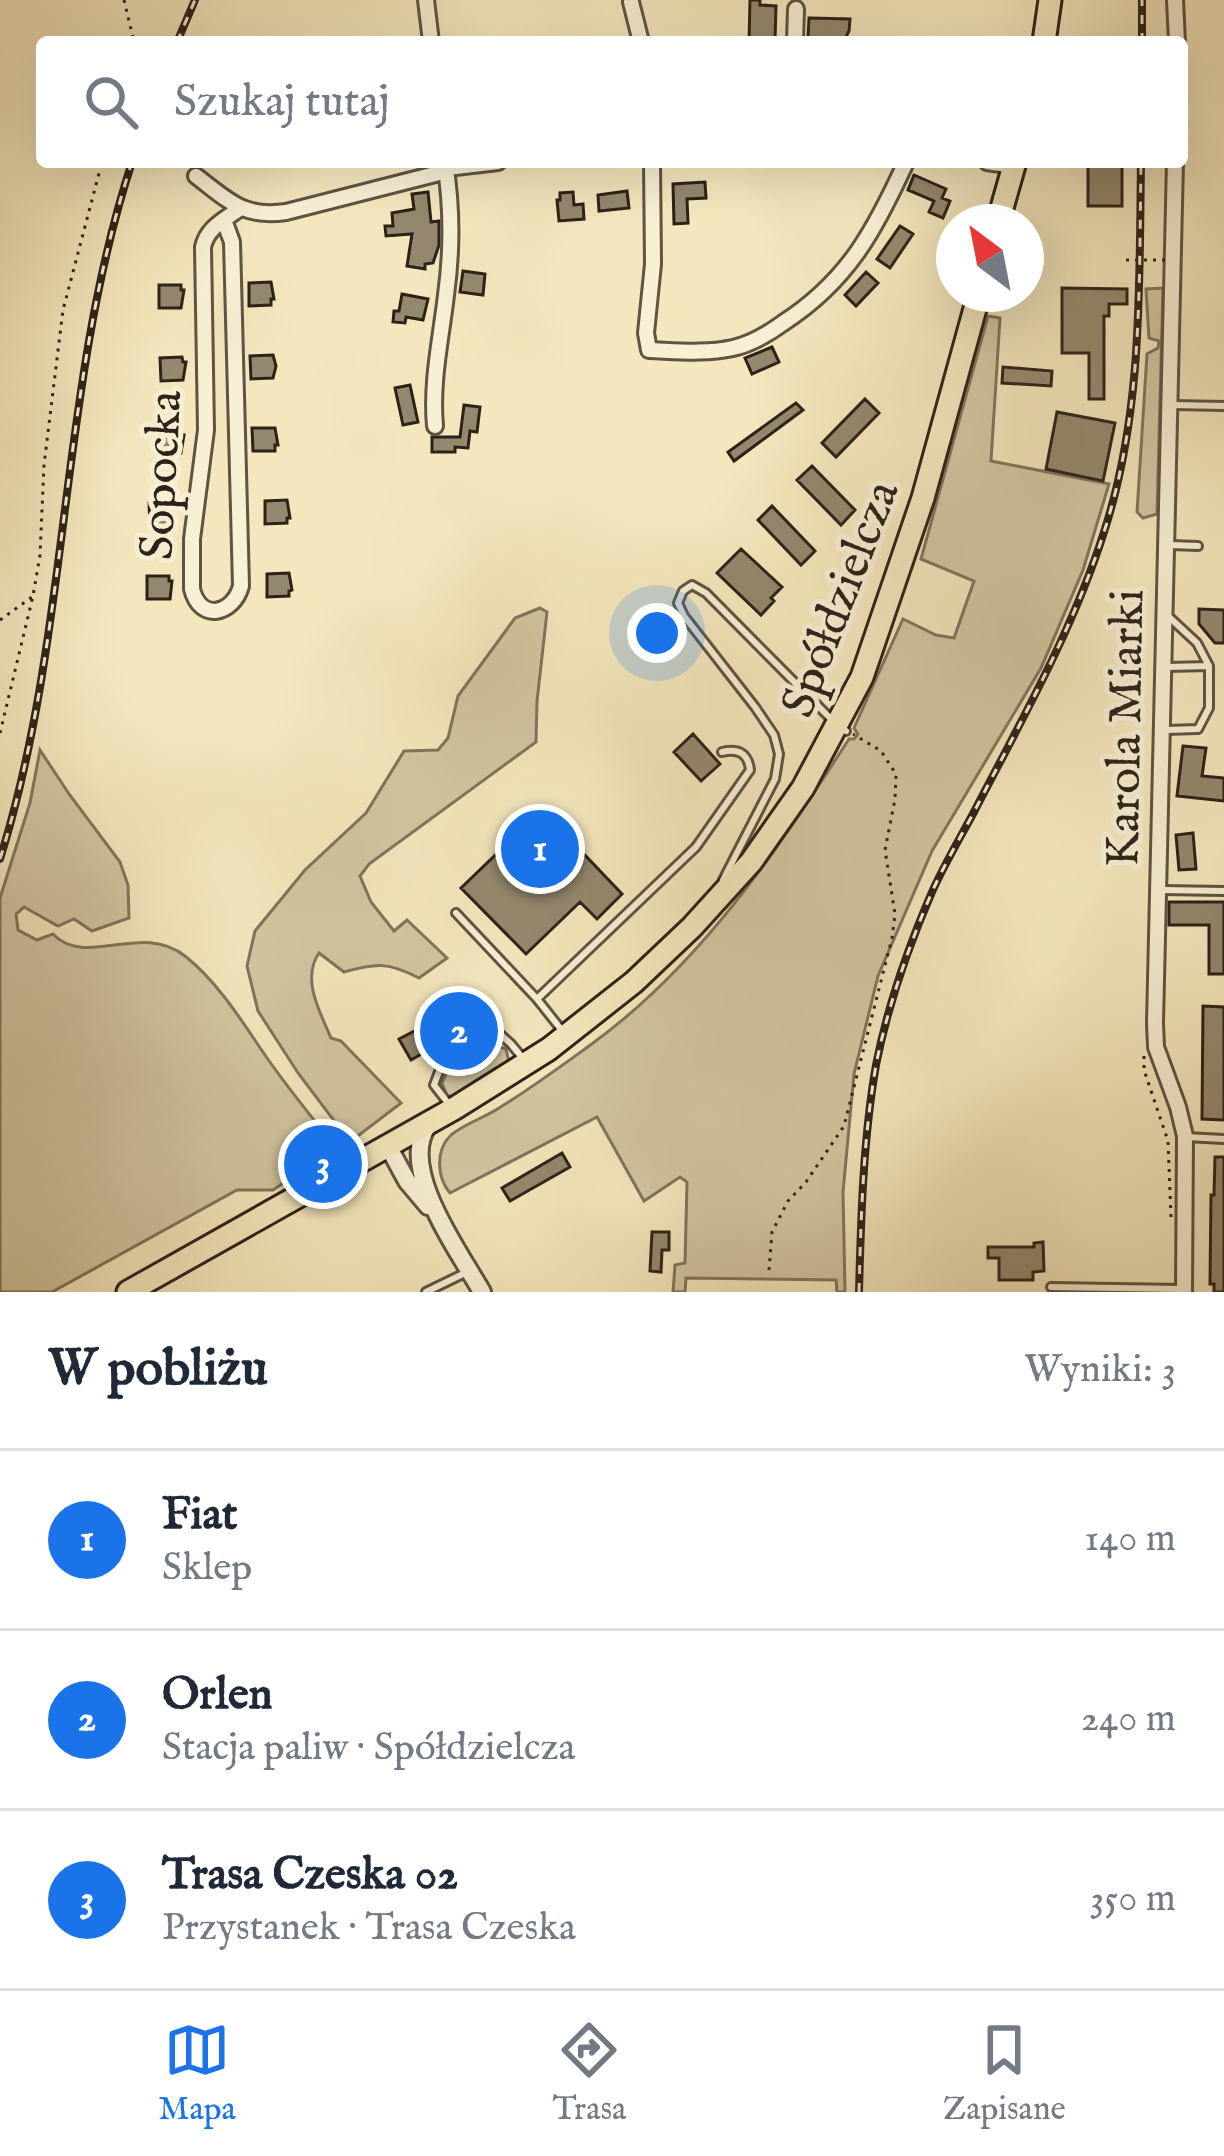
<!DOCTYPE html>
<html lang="pl">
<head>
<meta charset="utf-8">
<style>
  :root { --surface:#fff; --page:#f6f6f7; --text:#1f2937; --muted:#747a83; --line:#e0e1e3; --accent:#1a73e8 }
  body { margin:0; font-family:"IM FELL English",serif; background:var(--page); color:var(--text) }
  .compass { position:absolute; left:936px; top:204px; width:108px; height:108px; border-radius:50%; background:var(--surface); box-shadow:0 12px 48px #0002; rotate:328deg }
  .you { position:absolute; left:657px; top:633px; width:42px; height:42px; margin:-30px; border:9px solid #fff; border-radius:50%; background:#1a73e8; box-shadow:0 0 0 18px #1a73e833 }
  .badge { display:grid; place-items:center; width:78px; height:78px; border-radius:50%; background:var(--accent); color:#fff; font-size:39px; font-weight:700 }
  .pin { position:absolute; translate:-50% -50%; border:6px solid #fff; box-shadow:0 3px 12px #0006 }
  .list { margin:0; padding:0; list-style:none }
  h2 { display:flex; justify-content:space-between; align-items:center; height:156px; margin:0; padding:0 48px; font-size:51px }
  h2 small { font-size:39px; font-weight:400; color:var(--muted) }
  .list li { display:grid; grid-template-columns:78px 1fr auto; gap:36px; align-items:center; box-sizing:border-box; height:180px; padding:0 48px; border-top:3px solid var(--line) }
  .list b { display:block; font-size:45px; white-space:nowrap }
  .list p { margin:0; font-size:39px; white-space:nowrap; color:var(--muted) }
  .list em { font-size:39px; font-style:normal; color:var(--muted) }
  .icon { flex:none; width:66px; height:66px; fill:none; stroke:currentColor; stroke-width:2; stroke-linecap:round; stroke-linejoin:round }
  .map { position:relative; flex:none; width:1224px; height:1292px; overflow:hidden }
  .search { position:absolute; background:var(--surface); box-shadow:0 12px 48px #0002; left:36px; right:36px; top:36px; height:132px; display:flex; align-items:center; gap:30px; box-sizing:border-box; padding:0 42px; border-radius:12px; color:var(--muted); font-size:45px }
  .sheet { height:696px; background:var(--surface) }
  nav { display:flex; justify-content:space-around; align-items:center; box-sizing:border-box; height:168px; border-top:3px solid var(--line); background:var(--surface); font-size:33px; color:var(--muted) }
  nav a { display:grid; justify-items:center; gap:6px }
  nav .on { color:var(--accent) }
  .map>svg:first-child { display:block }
</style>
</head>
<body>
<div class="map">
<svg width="1224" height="1292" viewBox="0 0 1224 1292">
  <rect width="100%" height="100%" fill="#f4e7bd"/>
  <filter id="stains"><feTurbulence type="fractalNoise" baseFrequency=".00167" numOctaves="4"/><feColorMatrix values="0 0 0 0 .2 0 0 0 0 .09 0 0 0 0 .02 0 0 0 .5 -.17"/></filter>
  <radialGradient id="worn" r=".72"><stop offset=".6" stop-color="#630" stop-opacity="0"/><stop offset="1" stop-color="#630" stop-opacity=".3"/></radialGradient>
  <path fill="#d2c6a1" stroke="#80745c" stroke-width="3" d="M 1163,288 L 1157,514 L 1143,518 L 1137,512 L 1147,354 L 1158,348 L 1159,341 L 1149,338 L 1146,289 Z
    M 988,316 L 1000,318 L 991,461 L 1109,484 L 1083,570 L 1041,668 L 932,851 L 878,976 L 854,1074 L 843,1192 L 845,1292 L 837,1292 L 836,1280 L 686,1278 L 685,1292 L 673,1292 L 675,1265 L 685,1263 L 687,1182 L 680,1177 L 644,1201 L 597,1117 L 450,1193 C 437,1178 435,1150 451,1135 C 464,1124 484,1118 499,1108 C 530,1089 560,1067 589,1046 C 700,966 776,852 849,739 L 854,739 L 858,734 L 854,728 L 903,619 L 936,635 L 954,638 L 974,581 L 921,559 Z
    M 540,608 L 547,612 L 537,701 L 536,742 L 369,864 L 360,876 L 371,902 L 394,931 L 407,920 L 447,958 L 419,978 C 388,962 377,963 344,972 L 319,953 C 301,979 320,1012 331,1038 L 341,1041 L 401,1103 L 350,1142 L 298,1073 L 258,1011 L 247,966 L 255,931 L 305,870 L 366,813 L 404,751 L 438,750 L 448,738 L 458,696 L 515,618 Z
    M 40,750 L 69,794 L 120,862 L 128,885 L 129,918 L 92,931 L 74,919 L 58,926 L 24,907 L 16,914 L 18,930 L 37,940 L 53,934 C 86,969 141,921 185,956 C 219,983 243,1023 267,1058 C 289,1089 312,1118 336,1147 L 273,1190 L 237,1190 L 52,1292 L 0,1292 L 0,898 L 30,803 Z
    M 491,1044 L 506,1049 L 509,1062 L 455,1097 L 447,1096 L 442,1083 L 450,1065 Z"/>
  <path fill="#94886e" stroke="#2d2218" stroke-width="3" d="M 750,0 L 760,0 L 760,5 L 776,6 L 775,41 L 749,42 Z
    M 809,18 L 850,19 L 849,31 L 844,41 L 808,39 Z
    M 1088,162 L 1122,162 L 1122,206 L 1088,206 Z
    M 914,175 L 946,189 L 942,198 L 950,201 L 943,218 L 929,212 L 934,201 L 908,190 Z
    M 705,182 L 706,198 L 687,199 L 688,223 L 674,224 L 673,184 Z
    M 627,191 L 629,208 L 599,211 L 598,195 Z
    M 428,192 L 431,222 L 439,221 L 439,245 L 433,263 L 425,264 L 425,269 L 407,266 L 412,234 L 386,236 L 385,226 L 393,226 L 392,213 L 414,209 L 412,194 Z
    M 573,192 L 574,205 L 583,204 L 584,219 L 559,221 L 557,200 L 560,200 L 560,193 Z
    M 900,226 L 913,234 L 890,268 L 877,259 Z
    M 463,271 L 485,274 L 483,295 L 460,292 Z
    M 866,272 L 878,283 L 856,306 L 845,295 Z
    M 271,282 L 274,299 L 271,299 L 271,305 L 249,306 L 249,283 Z
    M 159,285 L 181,285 L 181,290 L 184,290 L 181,308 L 159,308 Z
    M 1062,288 L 1127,289 L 1127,304 L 1109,304 L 1109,316 L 1104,316 L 1104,399 L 1089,399 L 1089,353 L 1062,353 Z
    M 402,294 L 428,299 L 423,320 L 406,317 L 405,323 L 393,322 L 394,311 L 399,311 Z
    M 772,347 L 779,362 L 752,374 L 745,358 Z
    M 273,355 L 276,366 L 273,378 L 251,379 L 250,356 Z
    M 182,357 L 183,362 L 186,362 L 183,380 L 161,381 L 160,358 Z
    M 1003,367 L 1052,371 L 1051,386 L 1002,383 Z
    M 410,385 L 418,422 L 403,425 L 395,388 Z
    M 865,399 L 879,413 L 836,457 L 822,443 Z
    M 796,403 L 803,410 L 734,461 L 728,452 Z
    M 464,405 L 480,407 L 477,432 L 470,431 L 468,448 L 455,447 L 455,452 L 432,452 L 432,437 L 460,437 Z
    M 1057,412 L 1115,423 L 1103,481 L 1046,469 Z
    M 252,428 L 275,428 L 278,445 L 275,445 L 275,451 L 253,451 Z
    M 159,430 L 181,430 L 181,435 L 184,435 L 181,453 L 159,453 Z
    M 812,466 L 855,510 L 841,525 L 797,480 Z
    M 287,500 L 290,518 L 287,518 L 287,523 L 265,524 L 265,501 Z
    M 149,503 L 171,503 L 175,520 L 172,521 L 172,526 L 150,527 Z
    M 772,506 L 815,551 L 801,565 L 758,520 Z
    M 741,549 L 782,587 L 771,598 L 774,601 L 761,615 L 717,573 Z
    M 289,573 L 292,590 L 289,591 L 289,596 L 267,597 L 267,574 Z
    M 147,576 L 169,576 L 169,581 L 172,581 L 170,599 L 147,599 Z
    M 1199,609 L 1224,610 L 1224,643 L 1215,643 L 1199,624 Z
    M 693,734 L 720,764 L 701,781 L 674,752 Z
    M 1183,746 L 1206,748 L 1202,776 L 1224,778 L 1224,801 L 1177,796 Z
    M 542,810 L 622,894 L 597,919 L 580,902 L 526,954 L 461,888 Z
    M 1193,833 L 1196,869 L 1179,870 L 1176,835 Z
    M 1169,902 L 1224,902 L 1224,974 L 1209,974 L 1209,925 L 1169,925 Z
    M 1203,1006 L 1224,1007 L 1224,1120 L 1202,1119 Z
    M 457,1009 L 477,1045 L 461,1054 L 441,1019 Z
    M 422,1027 L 432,1048 L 411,1060 L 399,1039 Z
    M 562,1153 L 570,1167 L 510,1201 L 502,1188 Z
    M 1215,1157 L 1224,1157 L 1224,1292 L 1214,1292 L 1214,1284 L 1210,1284 L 1211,1195 L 1214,1195 Z
    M 652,1232 L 669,1232 L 669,1250 L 662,1250 L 661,1272 L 650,1271 Z
    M 1043,1242 L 1044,1271 L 1033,1272 L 1033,1280 L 999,1280 L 999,1258 L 988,1258 L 988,1247 L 1034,1247 L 1034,1243 Z"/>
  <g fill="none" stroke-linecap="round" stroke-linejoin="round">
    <defs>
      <path id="service" d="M 1173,405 L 1224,406
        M 1170,545 L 1198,546
        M 1167,667 L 1209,666 L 1197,643 L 1169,617
        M 1166,730 L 1198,729 L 1209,708 L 1209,666
        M 723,880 L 775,779 L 779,754 L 774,735 L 755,707 L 684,616 L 678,603 L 683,591 L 692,585 L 706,593 L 838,726 L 846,731
        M 1162,890 L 1224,891
        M 456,913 L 537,999 L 564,1033
        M 537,999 L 696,847 L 750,770 C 748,753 738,748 722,752
        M 448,1103 L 434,1085 L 443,1061 L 431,1014 L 459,998 L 511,1044 L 525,1061
        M 1186,1137 L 1224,1139
        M 1051,1287 L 1181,1289
        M 426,1292 L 467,1272"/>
      <path id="minor" d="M 426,0 L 431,42
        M 1175,0 L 1177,42
        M 631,2 L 641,42
        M 795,42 L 796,9
        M 652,162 L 653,264 L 646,333 L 649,350 C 677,351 705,354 733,348 C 751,344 768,334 783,323 C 848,281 875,230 906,162
        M 987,162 L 1014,166
        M 1175,162 L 1155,1023 L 1156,1047 L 1178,1107 L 1185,1136 L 1184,1292
        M 447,168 L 498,162
        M 196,176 C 229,201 243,218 286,212 L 447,171
        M 224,220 L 232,242 L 241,586 C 233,615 200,622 192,589 L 192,539 L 206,430 L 203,247 C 207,228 224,220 239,209
        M 435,426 C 431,381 441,339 446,295 C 452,251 452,206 445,163"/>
      <path id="tertiary" d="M 428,1125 C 397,1168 460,1253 482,1292
        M 388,1146 L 407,1181 L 428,1206"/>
      <path id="primary" d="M 1044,42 L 1050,0
        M 998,222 L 1015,162
        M 128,1292 L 455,1108 L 549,1049 L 634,982 L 692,927 L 751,862 L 803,788 L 862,677 L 923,498 L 979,294"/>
    </defs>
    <use href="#service" stroke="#5f5341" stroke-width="12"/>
    <use href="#minor" stroke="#5f5341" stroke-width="20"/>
    <use href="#tertiary" stroke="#5f5341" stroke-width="22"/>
    <use href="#primary" stroke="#2d2218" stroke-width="27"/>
    <path stroke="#2d2218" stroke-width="3" stroke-dasharray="3 6" stroke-linecap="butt" d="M 124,0 L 134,42
      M 0,620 L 32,597
      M 0,733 L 33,596 L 40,555 L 44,465 L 63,310 L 102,162
      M 1144,1056 L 1144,1070 L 1168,1141 L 1171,1217
      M 769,1270 L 772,1232 L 788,1201 L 806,1182 L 844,1126 L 892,938 L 895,914 L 885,850 L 895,799 L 896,774 L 881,751 L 853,734"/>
    <use href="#service" stroke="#f8efd4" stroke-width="6"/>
    <use href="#minor" stroke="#f8efd4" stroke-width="14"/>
    <use href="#tertiary" stroke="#f8efd4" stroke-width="16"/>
    <use href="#primary" stroke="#f4e7bd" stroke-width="21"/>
    <defs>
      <path id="rail" d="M 177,42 L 195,0
        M 1142,42 L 1142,0
        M 0,859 C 71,632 58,388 132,162
        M 859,1292 C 861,1217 863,1140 876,1065 C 887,1009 909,945 932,892 C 944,865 960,838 974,812 C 1021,721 1073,630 1104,532 C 1143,412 1139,286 1141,162"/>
    </defs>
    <use href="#rail" stroke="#2d2218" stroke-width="8"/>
    <use href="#rail" stroke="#f8efd4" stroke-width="3" stroke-dasharray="9" stroke-linecap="butt"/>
    <path stroke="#2d2218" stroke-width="3" stroke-dasharray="3 6" stroke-linecap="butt" d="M 1126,260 L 1165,260"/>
  </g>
  <g text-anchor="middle" stroke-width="10" stroke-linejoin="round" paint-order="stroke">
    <g font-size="48" fill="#2d2218" stroke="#f8efd4">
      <text transform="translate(159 475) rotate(-87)" y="17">Sopocka</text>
      <text transform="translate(838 598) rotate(-69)" y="17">Spółdzielcza</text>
      <text transform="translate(1123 728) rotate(-89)" y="17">Karola Miarki</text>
    </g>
  </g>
  <rect width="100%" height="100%" filter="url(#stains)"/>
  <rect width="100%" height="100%" fill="url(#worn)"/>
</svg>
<svg class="compass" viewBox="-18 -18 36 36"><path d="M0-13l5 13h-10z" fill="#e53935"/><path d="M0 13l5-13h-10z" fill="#747a83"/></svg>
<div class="you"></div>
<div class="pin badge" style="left:540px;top:849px">1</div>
<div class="pin badge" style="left:459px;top:1031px">2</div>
<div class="pin badge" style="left:323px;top:1164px">3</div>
<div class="search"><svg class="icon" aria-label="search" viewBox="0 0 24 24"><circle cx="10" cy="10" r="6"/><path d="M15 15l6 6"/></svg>Szukaj tutaj</div>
</div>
<section class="sheet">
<h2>W pobliżu<small>Wyniki: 3</small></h2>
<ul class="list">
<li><span class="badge">1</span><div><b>Fiat</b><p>Sklep</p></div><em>140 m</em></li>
<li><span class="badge">2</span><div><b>Orlen</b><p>Stacja paliw · Spółdzielcza</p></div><em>240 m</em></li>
<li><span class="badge">3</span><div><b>Trasa Czeska 02</b><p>Przystanek · Trasa Czeska</p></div><em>350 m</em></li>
</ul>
</section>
<nav>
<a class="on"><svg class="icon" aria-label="map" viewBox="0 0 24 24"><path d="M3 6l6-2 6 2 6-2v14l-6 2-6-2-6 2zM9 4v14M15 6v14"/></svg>Mapa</a>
<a><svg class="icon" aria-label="directions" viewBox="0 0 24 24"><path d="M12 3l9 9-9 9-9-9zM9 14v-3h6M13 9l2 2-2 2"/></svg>Trasa</a>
<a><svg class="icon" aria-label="saved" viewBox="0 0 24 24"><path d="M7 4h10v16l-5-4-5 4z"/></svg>Zapisane</a>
</nav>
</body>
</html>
